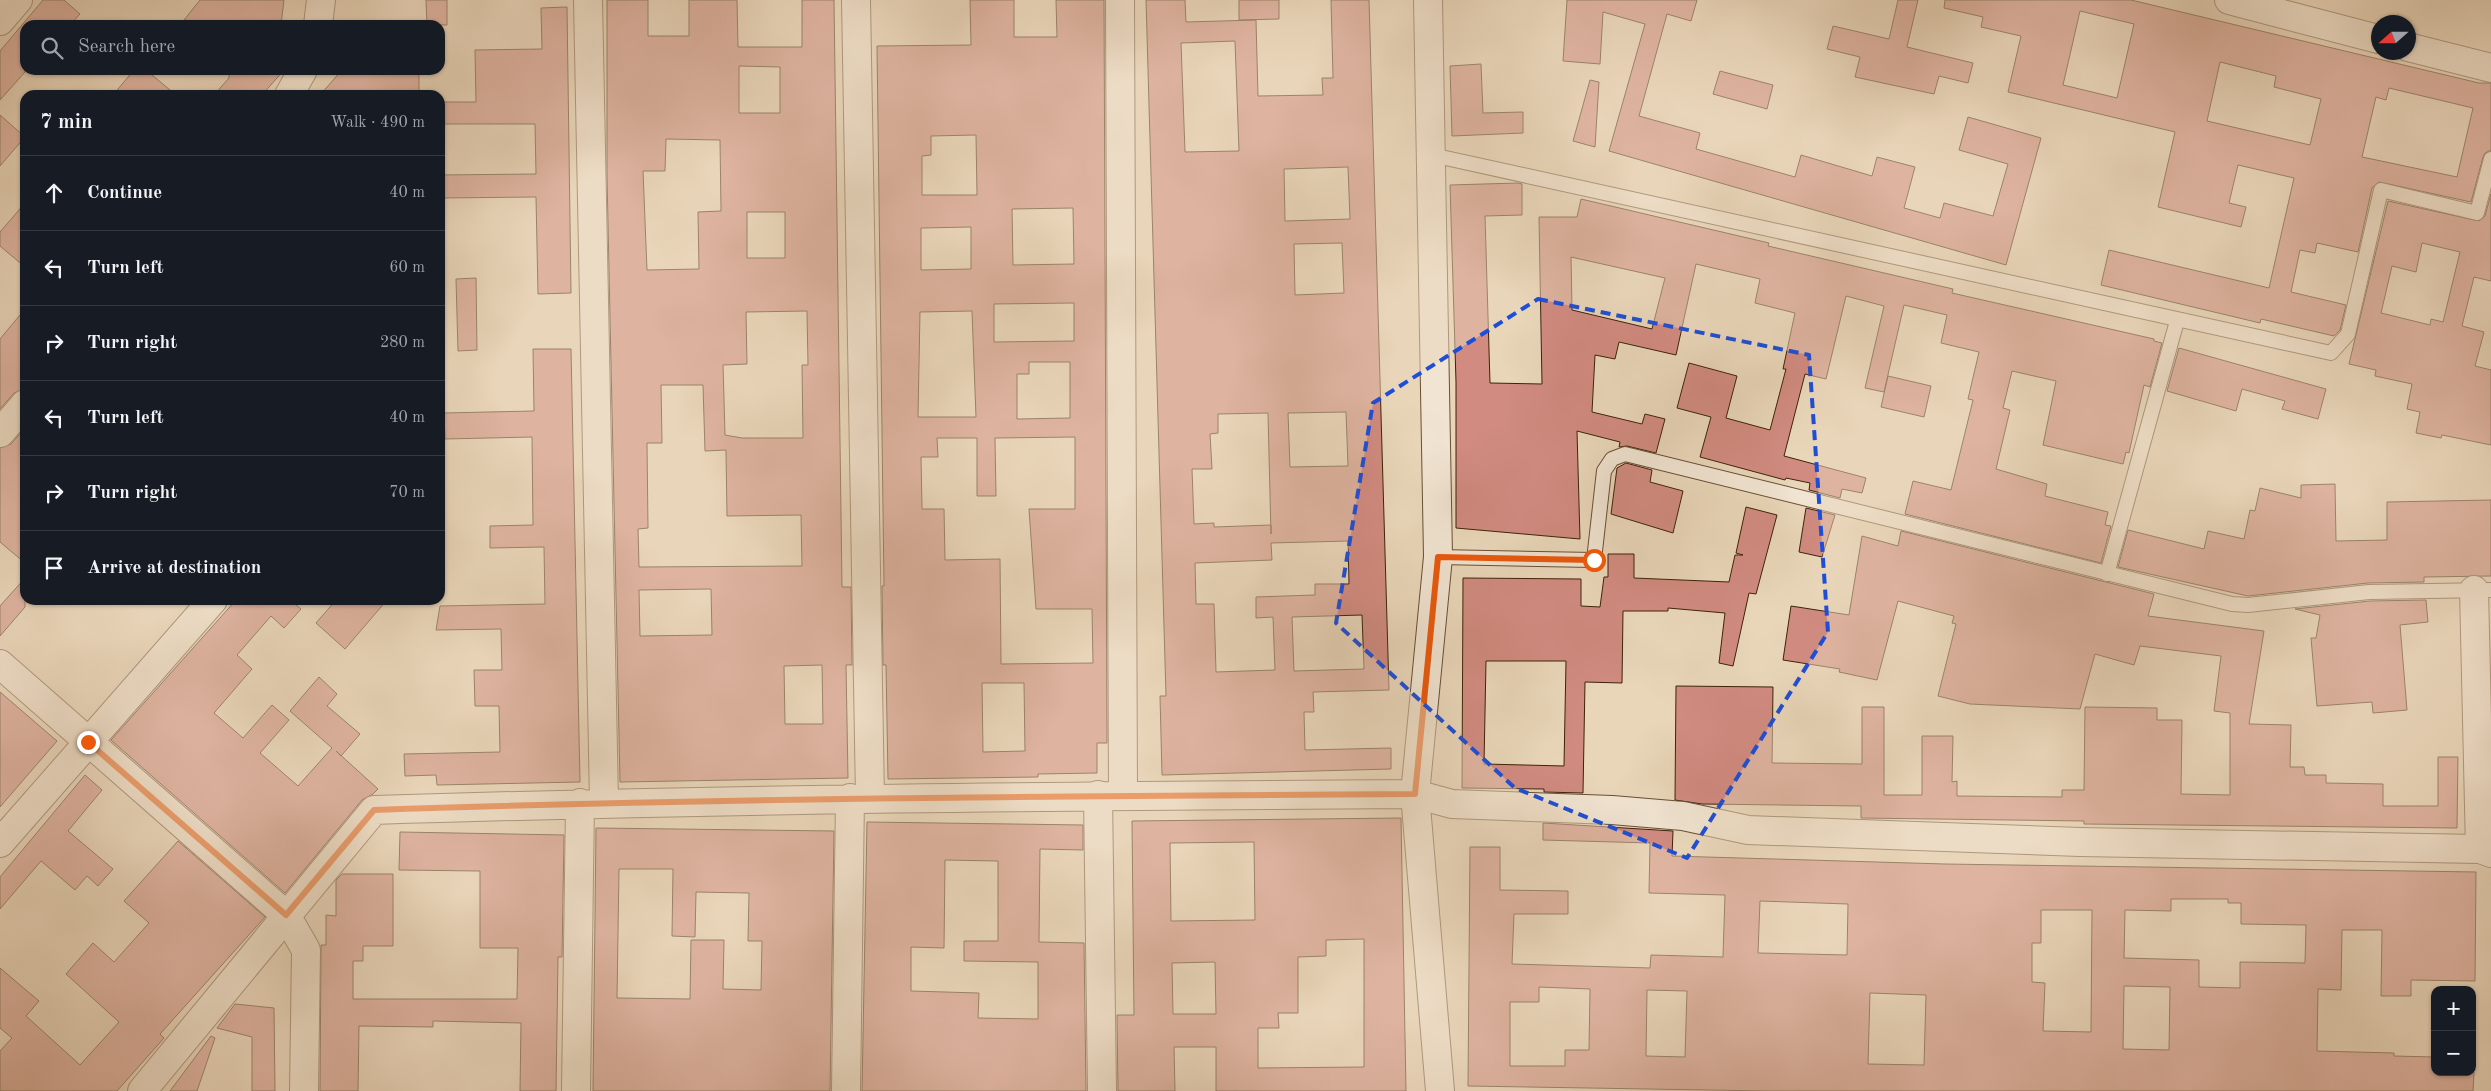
<!DOCTYPE html>
<html lang="en">
<head>
<meta charset="utf-8">
<style>
  :root { --surface:#171b24; --page:#242831; --text:#f1f3f6; --muted:#9ea1a6; --line:#363941 }
  body { margin:0; font-family:"Old Standard TT",serif; background:var(--page); color:var(--text) }
  .controls { position:absolute; right:15px; bottom:15px; display:grid; overflow:hidden; border-radius:10px; box-shadow:0 1px 4px #0004 }
  .controls button { width:45px; height:45px; display:grid; place-items:center; padding:0; border:0; border-bottom:1px solid var(--line); background:var(--surface); color:var(--text); font:25px sans-serif }
  .compass { position:absolute; left:2371px; top:15px; width:45px; height:45px; border-radius:50%; background:var(--surface); box-shadow:0 1px 4px #0004; rotate:249deg }
  .stop { position:absolute; width:15px; height:15px; margin:-11px; border:4px solid #ea580c; border-radius:50%; background:#fff }
  .stop.end { background:#ea580c; border-color:#fff; box-shadow:0 1px 5px #0008 }
  .list { margin:0; padding:0; list-style:none }
  h2 { display:flex; justify-content:space-between; align-items:center; height:65px; margin:0; padding:0 20px; font-size:21px }
  h2 small { font-size:16px; font-weight:400; color:var(--muted) }
  .list li { display:grid; grid-template-columns:32px 1fr auto; gap:15px; align-items:center; box-sizing:border-box; height:75px; padding:0 20px; border-top:1px solid var(--line) }
  .list b { display:block; font-size:19px; white-space:nowrap }
  .list em { font-size:16px; font-style:normal; color:var(--muted) }
  .icon { flex:none; width:28px; height:28px; fill:none; stroke:currentColor; stroke-width:2; stroke-linecap:round; stroke-linejoin:round }
  .map { position:relative; flex:none; width:2491px; height:1091px; overflow:hidden }
  .search { position:absolute; background:var(--surface); box-shadow:0 1px 4px #0004; left:20px; top:20px; width:425px; height:55px; display:flex; align-items:center; gap:12px; box-sizing:border-box; padding:0 18px; border-radius:15px; color:var(--muted); font-size:19px }
  .panel { position:absolute; background:var(--surface); box-shadow:0 1px 4px #0004; left:20px; top:90px; width:425px; height:515px; border-radius:15px }
  .map>svg:first-child { display:block }
</style>
</head>
<body>
<div class="map">
<svg width="2491" height="1091" viewBox="0 0 2491 1091">
  <rect width="100%" height="100%" fill="#e9d6b9"/>
  <filter id="stains"><feTurbulence type="fractalNoise" baseFrequency=".004" numOctaves="4"/><feColorMatrix values="0 0 0 0 .2 0 0 0 0 .09 0 0 0 0 .02 0 0 0 .5 -.17"/></filter>
  <radialGradient id="worn" r=".72"><stop offset=".6" stop-color="#630" stop-opacity="0"/><stop offset="1" stop-color="#630" stop-opacity=".3"/></radialGradient>
  <path fill="#d18b81" stroke="#3d2209" fill-rule="evenodd" d="M 43,0 L 64,0 L 80,14 L 70,25 L 25,25 L 25,72 L 0,100 L 0,51 Z
    M 200,0 L 284,0 L 281,25 L 225,25 L 184,20 Z
    M 426,0 L 447,0 L 447,25 L 427,25 Z
    M 607,0 L 648,0 L 648,36 L 689,36 L 689,0 L 737,0 L 738,47 L 802,47 L 802,0 L 834,0 L 842,587 L 851,587 L 852,665 L 846,665 L 848,778 L 620,782 L 607,176 ZM 739,66 L 780,67 L 780,113 L 739,113 ZM 666,139 L 720,140 L 721,211 L 698,212 L 699,269 L 647,270 L 643,171 L 665,171 ZM 747,212 L 785,212 L 785,258 L 747,258 ZM 807,311 L 808,365 L 802,365 L 803,438 L 742,438 L 725,435 L 723,365 L 747,364 L 746,312 ZM 661,385 L 703,385 L 705,451 L 726,450 L 727,516 L 801,515 L 802,566 L 639,567 L 638,529 L 648,528 L 647,443 L 662,443 ZM 711,589 L 712,635 L 640,636 L 639,590 ZM 822,665 L 823,724 L 785,724 L 784,666 Z
    M 970,0 L 1014,0 L 1014,37 L 1057,37 L 1056,0 L 1104,0 L 1107,743 L 1097,743 L 1097,773 L 1038,774 L 1038,777 L 888,779 L 886,665 L 883,665 L 882,586 L 884,586 L 877,46 L 971,45 ZM 976,135 L 977,195 L 922,195 L 922,156 L 931,155 L 931,136 ZM 1073,208 L 1074,264 L 1013,265 L 1012,209 ZM 971,227 L 971,269 L 921,270 L 921,228 ZM 1074,303 L 1074,341 L 994,342 L 994,304 ZM 972,311 L 976,417 L 918,417 L 920,312 ZM 1029,362 L 1070,362 L 1070,418 L 1017,419 L 1017,374 L 1029,374 ZM 1075,437 L 1075,509 L 1029,509 L 1036,609 L 1092,609 L 1093,663 L 1001,664 L 1000,559 L 945,560 L 944,509 L 922,509 L 921,457 L 938,457 L 937,438 L 977,438 L 977,496 L 996,496 L 995,438 ZM 982,683 L 1024,683 L 1025,751 L 983,752 Z
    M 1146,0 L 1185,0 L 1186,22 L 1256,20 L 1258,96 L 1323,95 L 1322,78 L 1333,78 L 1331,0 L 1369,0 L 1389,690 L 1313,692 L 1314,712 L 1304,712 L 1305,750 L 1391,748 L 1391,769 L 1162,775 L 1160,696 L 1166,696 ZM 1235,41 L 1239,151 L 1185,152 L 1181,43 ZM 1348,167 L 1350,219 L 1285,221 L 1284,169 ZM 1342,243 L 1344,293 L 1295,295 L 1294,244 ZM 1346,412 L 1348,466 L 1290,467 L 1288,413 ZM 1268,413 L 1271,534 L 1271,525 L 1214,527 L 1214,523 L 1194,524 L 1192,469 L 1212,469 L 1210,434 L 1218,433 L 1218,414 ZM 1348,541 L 1349,584 L 1315,584 L 1315,595 L 1256,597 L 1256,618 L 1273,617 L 1275,670 L 1216,672 L 1214,604 L 1196,604 L 1195,563 L 1272,560 L 1271,543 ZM 1362,615 L 1364,669 L 1294,671 L 1292,617 Z
    M 1239,0 L 1279,0 L 1279,19 L 1239,20 Z
    M 1567,0 L 1697,0 L 1691,21 L 1667,14 L 1639,116 L 1700,133 L 1696,149 L 1795,177 L 1801,155 L 1872,176 L 1877,157 L 1915,167 L 1904,208 L 1940,218 L 1944,203 L 1993,216 L 2008,164 L 1959,150 L 1968,117 L 2041,138 L 2006,265 L 1609,151 L 1645,24 L 1603,12 L 1600,64 L 1563,61 Z
    M 1898,0 L 1918,0 L 1907,47 L 1973,63 L 1968,83 L 1939,76 L 1934,94 L 1855,77 L 1860,57 L 1827,49 L 1833,26 L 1889,39 Z
    M 1945,0 L 2131,0 L 2479,83 L 2491,83 L 2491,150 L 2485,153 L 2483,157 L 2471,202 L 2379,182 L 2372,188 L 2358,252 L 2317,243 L 2315,253 L 2300,250 L 2291,292 L 2346,305 L 2340,330 L 2334,336 L 2261,319 L 2260,323 L 2101,285 L 2109,250 L 2269,288 L 2294,178 L 2238,165 L 2229,203 L 2246,207 L 2241,227 L 2158,207 L 2175,132 L 2008,92 L 2021,36 L 1981,27 L 1983,17 L 1944,8 ZM 2080,11 L 2134,24 L 2117,98 L 2063,85 ZM 2220,62 L 2276,76 L 2274,87 L 2321,99 L 2310,145 L 2207,121 ZM 2389,88 L 2473,108 L 2457,177 L 2362,157 L 2376,97 L 2386,100 Z
    M 567,7 L 571,293 L 538,294 L 536,197 L 440,198 L 440,175 L 536,174 L 535,124 L 440,124 L 440,102 L 476,102 L 475,50 L 542,49 L 541,8 Z
    M 1481,64 L 1483,113 L 1523,112 L 1523,133 L 1452,136 L 1450,66 Z
    M 134,70 L 146,70 L 176,95 L 113,95 Z
    M 229,70 L 284,70 L 262,95 L 214,95 L 229,78 Z
    M 342,70 L 419,70 L 419,95 L 320,95 Z
    M 1720,71 L 1773,85 L 1767,109 L 1713,94 Z
    M 1590,80 L 1599,82 L 1595,147 L 1573,141 Z
    M 0,115 L 25,137 L 0,166 Z
    M 1518,183 L 1522,184 L 1522,215 L 1485,216 L 1490,383 L 1542,384 L 1539,217 L 1577,217 L 1581,199 L 1769,243 L 1768,246 L 1953,289 L 1952,293 L 2154,339 L 2154,341 L 2162,343 L 2150,387 L 2144,385 L 2129,453 L 2126,452 L 2123,464 L 2043,445 L 2056,381 L 2012,371 L 2003,408 L 2010,410 L 1996,469 L 2047,484 L 2045,496 L 2108,512 L 2105,525 L 2111,526 L 2101,563 L 1905,514 L 1913,481 L 1951,490 L 1973,400 L 1968,399 L 1979,352 L 1941,343 L 1947,315 L 1904,305 L 1884,392 L 1865,388 L 1884,306 L 1846,296 L 1826,379 L 1805,374 L 1784,456 L 1866,478 L 1862,493 L 1842,489 L 1840,498 L 1809,490 L 1810,483 L 1786,478 L 1785,480 L 1700,457 L 1711,417 L 1677,408 L 1689,363 L 1737,376 L 1726,418 L 1770,430 L 1786,369 L 1783,369 L 1795,313 L 1755,303 L 1760,279 L 1696,264 L 1676,355 L 1619,342 L 1615,359 L 1595,355 L 1592,412 L 1642,424 L 1645,414 L 1665,419 L 1656,453 L 1627,446 L 1619,447 L 1620,442 L 1577,431 L 1580,539 L 1456,528 L 1456,382 L 1450,185 ZM 1571,257 L 1665,278 L 1652,329 L 1572,310 Z
    M 2491,194 L 2491,281 L 2474,277 L 2462,326 L 2484,332 L 2475,366 L 2491,370 L 2491,445 L 2442,435 L 2441,438 L 2416,433 L 2420,412 L 2407,409 L 2412,384 L 2375,376 L 2376,370 L 2349,364 L 2388,201 L 2479,221 L 2485,216 ZM 2422,243 L 2460,252 L 2443,322 L 2431,319 L 2430,325 L 2381,313 L 2392,266 L 2416,272 Z
    M 25,203 L 25,267 L 0,246 L 0,232 Z
    M 476,278 L 477,350 L 458,351 L 456,279 Z
    M 25,309 L 25,389 L 14,393 L 0,409 L 0,339 Z
    M 2179,348 L 2326,389 L 2318,419 L 2282,409 L 2285,401 L 2242,389 L 2236,411 L 2167,391 Z
    M 533,349 L 571,349 L 580,782 L 437,785 L 436,775 L 405,776 L 404,754 L 500,752 L 499,706 L 475,706 L 474,670 L 502,670 L 501,629 L 436,630 L 440,606 L 545,604 L 544,547 L 490,548 L 490,526 L 533,525 L 532,437 L 445,439 L 444,413 L 534,411 Z
    M 1888,376 L 1931,386 L 1924,417 L 1881,407 Z
    M 25,428 L 25,563 L 0,542 L 0,448 L 11,444 Z
    M 1626,463 L 1652,470 L 1650,482 L 1683,491 L 1673,533 L 1611,514 L 1617,468 Z
    M 2335,484 L 2336,541 L 2387,540 L 2387,502 L 2491,500 L 2491,576 L 2424,577 L 2424,582 L 2368,583 L 2248,596 L 2118,567 L 2128,530 L 2204,549 L 2208,531 L 2244,539 L 2250,510 L 2255,511 L 2260,488 L 2301,498 L 2301,485 Z
    M 1746,507 L 1777,515 L 1756,594 L 1749,593 L 1733,666 L 1719,663 L 1725,613 L 1668,608 L 1668,611 L 1623,611 L 1622,683 L 1585,682 L 1583,793 L 1544,792 L 1544,789 L 1462,788 L 1463,578 L 1581,579 L 1581,606 L 1600,607 L 1604,577 L 1608,577 L 1608,554 L 1634,554 L 1634,578 L 1729,582 L 1735,555 L 1743,555 L 1736,553 ZM 1486,661 L 1566,661 L 1564,766 L 1484,764 Z
    M 1806,508 L 1835,515 L 1822,557 L 1799,552 Z
    M 1901,531 L 2154,594 L 2148,616 L 2264,631 L 2249,724 L 2291,725 L 2290,767 L 2304,767 L 2305,775 L 2326,775 L 2326,783 L 2383,784 L 2383,806 L 2438,806 L 2438,757 L 2458,757 L 2457,828 L 2084,824 L 2084,821 L 1861,818 L 1861,806 L 1702,804 L 1675,800 L 1676,686 L 1773,687 L 1772,763 L 1862,764 L 1862,707 L 1884,707 L 1884,795 L 1922,795 L 1922,736 L 1953,736 L 1952,782 L 1957,781 L 1957,796 L 2062,797 L 2062,790 L 2084,790 L 2085,707 L 2157,708 L 2157,720 L 2182,720 L 2181,794 L 2230,795 L 2230,713 L 2214,711 L 2221,656 L 2140,646 L 2134,665 L 2095,654 L 2080,709 L 1970,704 L 1938,696 L 1956,624 L 1952,623 L 1954,616 L 1898,601 L 1877,680 L 1839,672 L 1840,669 L 1783,660 L 1791,606 L 1849,615 L 1862,536 L 1898,546 Z
    M 25,578 L 25,607 L 0,636 L 0,606 Z
    M 236,600 L 290,600 L 301,609 L 284,628 L 271,616 L 237,655 L 252,669 L 214,713 L 243,738 L 272,705 L 289,720 L 260,753 L 298,786 L 332,748 L 290,711 L 319,677 L 337,694 L 327,706 L 360,734 L 341,756 L 336,751 L 378,789 L 373,794 L 362,800 L 285,893 L 111,740 Z
    M 336,600 L 387,600 L 345,649 L 316,623 Z
    M 2426,600 L 2428,622 L 2400,625 L 2407,710 L 2373,713 L 2372,702 L 2317,706 L 2311,638 L 2316,638 L 2320,615 L 2295,609 L 2370,601 Z
    M 0,692 L 57,741 L 0,807 Z
    M 85,775 L 102,790 L 68,831 L 113,869 L 98,886 L 87,876 L 75,890 L 41,861 L 0,909 L 0,877 Z
    M 1401,818 L 1406,1091 L 1216,1091 L 1216,1047 L 1174,1047 L 1175,1091 L 1118,1091 L 1117,1015 L 1134,1015 L 1132,821 ZM 1254,842 L 1255,920 L 1171,921 L 1170,843 ZM 1364,939 L 1364,1067 L 1258,1068 L 1258,1028 L 1279,1028 L 1278,1013 L 1298,1013 L 1298,957 L 1326,956 L 1326,940 ZM 1215,962 L 1216,1014 L 1173,1014 L 1172,963 Z
    M 867,822 L 1083,825 L 1083,850 L 1040,849 L 1039,942 L 1084,943 L 1086,1091 L 862,1091 ZM 945,860 L 998,861 L 998,941 L 964,941 L 964,961 L 1038,962 L 1038,1019 L 978,1018 L 979,993 L 911,991 L 911,947 L 944,948 Z
    M 1543,823 L 1673,831 L 1672,856 L 1945,864 L 2476,872 L 2475,981 L 2411,980 L 2411,996 L 2381,996 L 2382,930 L 2342,930 L 2341,990 L 2318,989 L 2317,1051 L 2394,1053 L 2394,1056 L 2435,1057 L 2435,1072 L 2474,1072 L 2473,1091 L 1768,1091 L 1468,1086 L 1470,847 L 1500,847 L 1500,890 L 1568,891 L 1568,914 L 1514,914 L 1512,964 L 1650,968 L 1651,955 L 1723,957 L 1725,895 L 1649,893 L 1650,843 L 1543,840 ZM 2171,899 L 2228,899 L 2228,903 L 2241,903 L 2241,924 L 2306,925 L 2305,963 L 2240,962 L 2240,988 L 2199,987 L 2199,960 L 2124,958 L 2125,910 L 2171,911 ZM 1760,901 L 1848,904 L 1847,955 L 1758,953 ZM 2041,910 L 2092,910 L 2091,1032 L 2043,1031 L 2045,983 L 2032,982 L 2032,943 L 2041,943 ZM 2124,986 L 2170,987 L 2169,1050 L 2123,1049 ZM 1539,987 L 1590,989 L 1589,1050 L 1565,1050 L 1565,1066 L 1510,1066 L 1510,1002 L 1539,1002 ZM 1647,990 L 1687,991 L 1685,1057 L 1646,1056 ZM 1870,993 L 1926,995 L 1924,1065 L 1868,1064 Z
    M 596,828 L 834,831 L 830,1091 L 593,1091 ZM 619,869 L 673,869 L 672,936 L 695,937 L 696,892 L 749,893 L 748,941 L 762,941 L 761,990 L 723,989 L 724,940 L 691,940 L 690,999 L 617,998 Z
    M 400,832 L 564,835 L 562,957 L 558,957 L 556,1091 L 520,1091 L 521,1023 L 433,1021 L 433,1027 L 359,1026 L 358,1091 L 320,1091 L 321,945 L 326,945 L 326,915 L 336,916 L 336,880 L 342,874 L 393,874 L 393,946 L 363,946 L 363,961 L 353,961 L 353,999 L 517,999 L 518,948 L 480,948 L 480,871 L 399,870 Z
    M 178,841 L 265,917 L 160,1034 L 164,1038 L 117,1091 L 0,1091 L 0,1051 L 12,1038 L 0,1028 L 0,968 L 39,1001 L 26,1016 L 80,1065 L 119,1022 L 66,974 L 93,943 L 114,962 L 149,923 L 124,901 Z
    M 235,1004 L 274,1008 L 275,1091 L 252,1091 L 252,1037 L 217,1028 Z
    M 211,1036 L 215,1038 L 197,1091 L 170,1091 Z"/>
  <g fill="none" stroke-linecap="round" stroke-linejoin="round">
    <defs>
      <path id="lane" d="M 1432,155 L 2331,353 L 2348,334 L 2381,190 L 2477,213 L 2491,159
        M 1438,557 L 1594,560 L 1604,471 L 1612,459 L 1625,454 L 2232,604 L 2248,605 L 2369,592 L 2491,590
        M 2107,574 L 2177,321"/>
      <path id="street" d="M 588,0 L 604,802
        M 856,0 L 870,798
        M 1120,0 L 1123,796
        M 1428,0 L 1438,557 L 1415,794 L 1440,1091
        M 2229,0 L 2378,39
        M 0,21 L 18,0
        M 318,25 L 321,0
        M 2408,47 L 2491,68
        M 289,95 L 303,70
        M 0,433 L 25,404
        M 2474,590 L 2480,849
        M 0,664 L 286,915 L 306,950 L 304,1091
        M 1098,795 L 1102,1091
        M 0,843 L 213,600
        M 142,1091 L 374,810 C 721,799 1068,796 1415,794 L 1452,804 L 1612,810 L 1683,816 L 1748,830 L 2080,842 L 2480,849 L 2491,853
        M 576,1091 L 580,803
        M 846,1091 L 850,798"/>
    </defs>
    <use href="#lane" stroke="#684f35" stroke-width="16"/>
    <use href="#street" stroke="#684f35" stroke-width="30"/>
    <use href="#lane" stroke="#f1e4d2" stroke-width="14"/>
    <use href="#street" stroke="#f1e4d2" stroke-width="28"/>
  </g>
  <g fill="none" stroke-linecap="round" stroke-linejoin="round">
    <path stroke="#ea580c" stroke-width="6" d="M 88,742 L 286,915 L 374,810 C 721,798 1068,796 1415,794 L 1438,557 L 1594,560"/>
  </g>
  <path d="M0 0H2491V1091H0ZM 1538,299 L 1809,355 L 1828,632 L 1687,858 L 1515,788 L 1336,623 L 1373,403 Z" fill="#e9d6b9" fill-opacity=".55" fill-rule="evenodd"/>
  <path fill="none" stroke="#1d4ed8" stroke-width="4" stroke-dasharray="10 6" stroke-linejoin="round" d="M 1538,299 L 1809,355 L 1828,632 L 1687,858 L 1515,788 L 1336,623 L 1373,403 Z"/>
  <rect width="100%" height="100%" filter="url(#stains)"/>
  <rect width="100%" height="100%" fill="url(#worn)"/>
</svg>
<div class="controls">
<button>+</button>
<button>−</button>
</div>
<svg class="compass" viewBox="-18 -18 36 36"><path d="M0-13l5 13h-10z" fill="#e53935"/><path d="M0 13l5-13h-10z" fill="#9ea1a6"/></svg>
<div class="stop" style="left:1594px;top:560px"></div>
<div class="stop end" style="left:88px;top:742px"></div>
<div class="search"><svg class="icon" aria-label="search" viewBox="0 0 24 24"><circle cx="10" cy="10" r="6"/><path d="M15 15l6 6"/></svg>Search here</div>
<section class="panel">
<h2>7 min<small>Walk · 490 m</small></h2>
<ul class="list">
<li><svg class="icon" aria-label="ahead" viewBox="0 0 24 24"><path d="M12 20V5M6 11l6-6 6 6"/></svg><div><b>Continue</b></div><em>40 m</em></li>
<li><svg class="icon" aria-label="left" viewBox="0 0 24 24"><path d="M17 20v-9H6M10 6l-5 5 5 5"/></svg><div><b>Turn left</b></div><em>60 m</em></li>
<li><svg class="icon" aria-label="right" viewBox="0 0 24 24"><path d="M7 20v-9h11M14 6l5 5-5 5"/></svg><div><b>Turn right</b></div><em>280 m</em></li>
<li><svg class="icon" aria-label="left" viewBox="0 0 24 24"><path d="M17 20v-9H6M10 6l-5 5 5 5"/></svg><div><b>Turn left</b></div><em>40 m</em></li>
<li><svg class="icon" aria-label="right" viewBox="0 0 24 24"><path d="M7 20v-9h11M14 6l5 5-5 5"/></svg><div><b>Turn right</b></div><em>70 m</em></li>
<li><svg class="icon" aria-label="arrive" viewBox="0 0 24 24"><path d="M6 21V4h12l-3 4 3 4H6"/></svg><div><b>Arrive at destination</b></div></li>
</ul>
</section>
</div>
</body>
</html>
